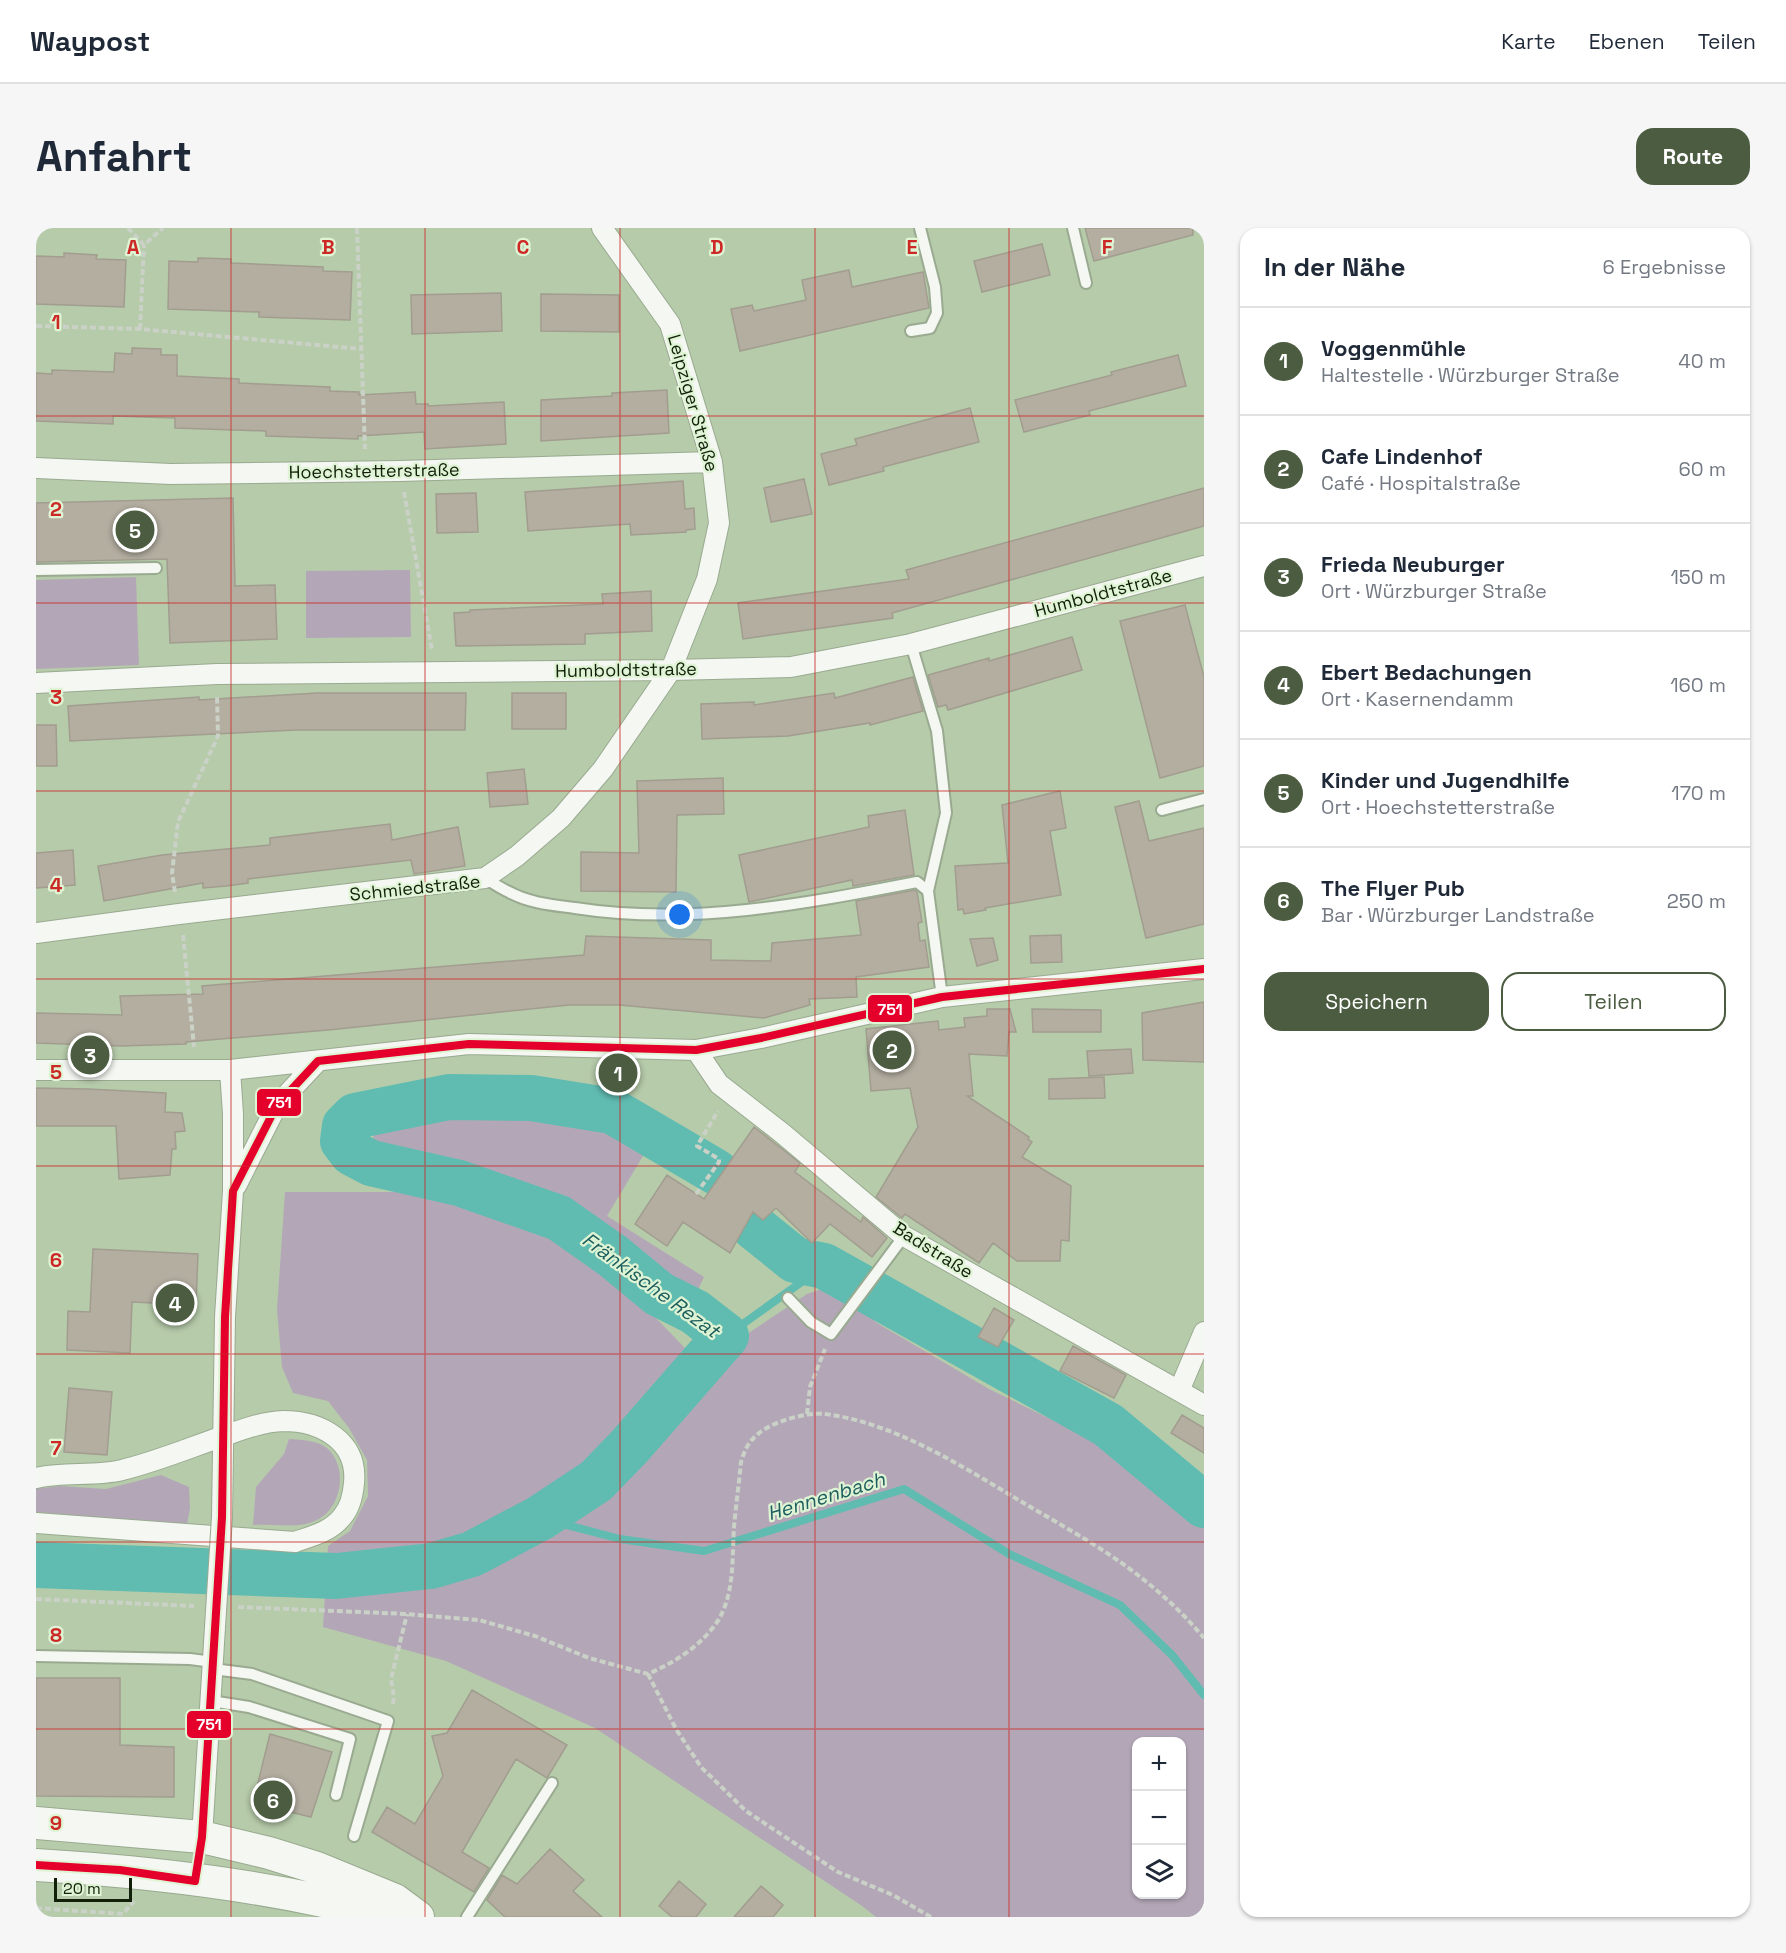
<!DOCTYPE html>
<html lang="de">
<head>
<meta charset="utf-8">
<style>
  :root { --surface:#fff; --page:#f6f6f7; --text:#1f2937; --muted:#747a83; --line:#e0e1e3; --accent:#4b5c41 }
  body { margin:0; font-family:"Space Grotesk",sans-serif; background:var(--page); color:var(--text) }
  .controls { position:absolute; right:18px; bottom:18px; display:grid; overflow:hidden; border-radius:12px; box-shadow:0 2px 4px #0004 }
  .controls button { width:54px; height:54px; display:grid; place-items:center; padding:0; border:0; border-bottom:2px solid var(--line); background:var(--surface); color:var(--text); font:30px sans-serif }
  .scale { position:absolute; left:18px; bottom:15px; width:78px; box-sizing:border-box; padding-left:6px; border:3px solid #122009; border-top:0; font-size:16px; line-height:21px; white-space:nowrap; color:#122009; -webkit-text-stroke:4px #dff4d4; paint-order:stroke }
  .you { position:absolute; left:644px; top:687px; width:21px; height:21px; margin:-15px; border:4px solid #fff; border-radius:50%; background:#1a73e8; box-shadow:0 0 0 9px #1a73e833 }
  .badge { display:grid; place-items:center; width:39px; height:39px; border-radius:50%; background:var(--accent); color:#fff; font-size:20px; font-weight:700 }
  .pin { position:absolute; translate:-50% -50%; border:3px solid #fff; box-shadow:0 2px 6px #0006 }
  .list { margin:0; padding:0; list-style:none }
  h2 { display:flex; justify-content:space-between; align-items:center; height:78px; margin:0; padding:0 24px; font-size:26px }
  h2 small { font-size:20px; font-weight:400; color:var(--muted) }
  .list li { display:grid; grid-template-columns:39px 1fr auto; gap:18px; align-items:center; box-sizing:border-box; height:108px; padding:0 24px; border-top:2px solid var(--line) }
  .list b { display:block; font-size:22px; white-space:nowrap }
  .list p { margin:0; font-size:20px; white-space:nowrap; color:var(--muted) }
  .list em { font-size:20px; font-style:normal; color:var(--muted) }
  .actions { display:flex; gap:12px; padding:18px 24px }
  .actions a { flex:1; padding:14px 0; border:2px solid var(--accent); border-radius:18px; text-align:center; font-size:21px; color:var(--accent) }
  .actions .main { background:var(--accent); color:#fff }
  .icon { flex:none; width:33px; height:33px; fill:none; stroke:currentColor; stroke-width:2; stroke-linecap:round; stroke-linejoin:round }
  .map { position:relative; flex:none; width:1168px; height:1689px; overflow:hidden; border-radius:18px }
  header { display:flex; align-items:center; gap:36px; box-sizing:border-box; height:84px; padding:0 30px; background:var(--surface); border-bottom:2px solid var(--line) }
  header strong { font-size:28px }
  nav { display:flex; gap:33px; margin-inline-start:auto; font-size:21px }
  .intro { display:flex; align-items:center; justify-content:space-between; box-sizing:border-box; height:144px; padding:0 36px }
  h1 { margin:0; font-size:42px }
  .button { padding:15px 27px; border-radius:18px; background:var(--accent); color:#fff; font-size:21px; font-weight:700 }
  main { display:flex; gap:36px; padding:0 36px }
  aside { flex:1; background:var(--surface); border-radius:18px; box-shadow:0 2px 4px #0004 }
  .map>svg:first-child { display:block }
</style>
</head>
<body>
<header>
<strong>Waypost</strong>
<nav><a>Karte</a><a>Ebenen</a><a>Teilen</a></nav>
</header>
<div class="intro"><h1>Anfahrt</h1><a class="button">Route</a></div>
<main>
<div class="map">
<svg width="1168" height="1689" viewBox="0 0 1168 1689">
  <rect width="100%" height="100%" fill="#b6cbaa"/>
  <path fill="#b3a7b7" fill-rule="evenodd" d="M 374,342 L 375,409 L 270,410 L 270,343 Z
    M 100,349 L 103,437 L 0,441 L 0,352 Z
    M 405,880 L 573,896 L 613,918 L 571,988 L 668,1049 L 657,1072 L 544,989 L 506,965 L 347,924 L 336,913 L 341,899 L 355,897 Z
    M 249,964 L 378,964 L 512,1001 L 565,1033 L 672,1144 L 696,1116 L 771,1066 L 798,1057 L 841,1095 L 953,1161 L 1064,1215 L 1168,1299 L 1168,1689 L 840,1689 L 826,1678 L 559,1500 L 410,1433 L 287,1399 L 292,1318 L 314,1303 L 332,1268 L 331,1232 L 313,1200 L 292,1173 L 257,1165 L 246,1139 L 241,1082 ZM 1100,1514 L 1146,1514 L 1146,1666 L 1100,1666 Z
    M 253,1211 C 266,1212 282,1212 292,1221 C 312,1240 306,1280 281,1292 C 264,1301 236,1296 217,1297 L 220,1259 L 248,1226 Z
    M 125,1247 L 153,1259 L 154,1280 L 151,1297 L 0,1284 L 0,1261 L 24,1258 L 70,1261 Z"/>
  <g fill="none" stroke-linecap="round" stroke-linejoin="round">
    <path stroke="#60bcb1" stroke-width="8" d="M 690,1108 L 788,1038
      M 504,1290 L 584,1311 L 668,1323 L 868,1261 L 973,1326 L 1084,1377 L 1137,1428 L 1168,1467"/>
    <path stroke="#60bcb1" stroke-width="46" d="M 718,999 L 759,1032 L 788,1038 L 1072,1197 L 1168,1277
      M 0,1337 L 300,1348 L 395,1338 L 436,1326 L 504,1290 L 560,1253 L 593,1219 L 690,1108 L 659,1084 L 623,1066 L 577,1028 L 523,990 L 423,955 L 335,935 L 316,925 L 307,913 L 309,898 L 319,888 L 413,869 L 495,870 L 576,883 L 680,944"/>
  </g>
  <path fill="#b4aea1" stroke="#a19d8f" stroke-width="1.5" d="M 1049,0 L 1157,0 L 1157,7 L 1058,33 Z
    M 1006,16 L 1014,47 L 946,64 L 938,33 Z
    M 28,25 L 61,27 L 60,31 L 90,32 L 88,79 L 0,76 L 0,28 L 28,29 Z
    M 162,30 L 195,31 L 195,35 L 287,39 L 287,43 L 316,44 L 314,92 L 223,89 L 223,84 L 132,81 L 133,33 L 162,34 Z
    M 813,42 L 816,59 L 887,44 L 893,80 L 704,123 L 695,81 L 716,77 L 718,83 L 770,72 L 766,52 Z
    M 465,65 L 466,103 L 376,106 L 375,67 Z
    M 505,66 L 583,67 L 583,104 L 505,103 Z
    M 96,120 L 125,121 L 125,127 L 141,127 L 141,148 L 203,151 L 203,155 L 294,159 L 294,163 L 323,164 L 323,167 L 379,164 L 380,176 L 392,176 L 392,178 L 468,174 L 470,216 L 389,221 L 388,204 L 322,208 L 322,211 L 230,208 L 230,203 L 139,200 L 139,190 L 77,188 L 77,196 L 0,193 L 0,145 L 16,146 L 16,142 L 78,144 L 79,125 L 96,126 Z
    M 1142,127 L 1150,158 L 1053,183 L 1054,187 L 988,204 L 979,172 L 1076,147 L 1075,144 Z
    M 631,162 L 633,205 L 505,213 L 505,172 L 576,168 L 576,165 Z
    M 934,180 L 943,214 L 847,239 L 848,243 L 793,257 L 785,226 L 821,217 L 819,211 Z
    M 768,251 L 776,286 L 735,294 L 728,260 Z
    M 647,253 L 649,281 L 658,280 L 659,301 L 650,302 L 650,304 L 595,307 L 594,296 L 492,303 L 489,264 Z
    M 1168,260 L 1168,298 L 856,385 L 857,390 L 707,411 L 702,375 L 873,351 L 870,342 Z
    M 440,265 L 442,304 L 401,305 L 400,266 Z
    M 197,270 L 199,358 L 239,357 L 241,411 L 134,415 L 131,331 L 0,334 L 0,275 Z
    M 615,363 L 616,403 L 549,406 L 549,416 L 420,418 L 418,385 L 434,384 L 434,382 L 567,376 L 566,366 Z
    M 1149,377 L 1168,449 L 1168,538 L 1124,550 L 1084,393 Z
    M 1036,409 L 1046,442 L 912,482 L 910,477 L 902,479 L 892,447 L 953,430 L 953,433 Z
    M 877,449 L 887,483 L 834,497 L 834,495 L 752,508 L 666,511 L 665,476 L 718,474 L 718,477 L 798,465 L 799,470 Z
    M 281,465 L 430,465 L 429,502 L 261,502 L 34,513 L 32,478 L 163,469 L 163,472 Z
    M 476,465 L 530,465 L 530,501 L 476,501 Z
    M 0,497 L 20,497 L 21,538 L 0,538 Z
    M 488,541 L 492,576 L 454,579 L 451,545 Z
    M 687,550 L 688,586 L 641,587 L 640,664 L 545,663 L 545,624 L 603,625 L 601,553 Z
    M 1024,563 L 1030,600 L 1014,603 L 1025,667 L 949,680 L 950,682 L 928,686 L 927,681 L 922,682 L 919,638 L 972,635 L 966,577 Z
    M 1103,573 L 1113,613 L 1168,600 L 1168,696 L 1110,710 L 1079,579 Z
    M 869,582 L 878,647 L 817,658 L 816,652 L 713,674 L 703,627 L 833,599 L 832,588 Z
    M 354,596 L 356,612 L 422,599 L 429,638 L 378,646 L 375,632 L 212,651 L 212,655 L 190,658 L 167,660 L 167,655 L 68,673 L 62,638 L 126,627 L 234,617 L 234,610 Z
    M 37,622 L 39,657 L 0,660 L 0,625 Z
    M 879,662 L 881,664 L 886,694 L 882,695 L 884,713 L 889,712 L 893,739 L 820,749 L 821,769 L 773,771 L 774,777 L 728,790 L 583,777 L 533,777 L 292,802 L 150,814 L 150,816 L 85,818 L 0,815 L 0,785 L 86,787 L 84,768 L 167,766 L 166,758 L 548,727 L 550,708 L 675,712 L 675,732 L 735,733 L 736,715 L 825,707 L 820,673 Z
    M 1025,707 L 1026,734 L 995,735 L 994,708 Z
    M 957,710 L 962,732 L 941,738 L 934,711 Z
    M 1168,774 L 1168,834 L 1107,832 L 1106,785 Z
    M 951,781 L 974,781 L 980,804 L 973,804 L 971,828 L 933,826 L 937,868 L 931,868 L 993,909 L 992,911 L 996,914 L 986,929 L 1035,958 L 1033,1013 L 1025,1012 L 1024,1033 L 981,1033 L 957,1015 L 943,1035 L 869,986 L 866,990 L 840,969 L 882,899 L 874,860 L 835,863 L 830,801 L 902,793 L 903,802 L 929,799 L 928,790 L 951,788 Z
    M 996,781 L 1065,782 L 1065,804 L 997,804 Z
    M 1095,821 L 1097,845 L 1053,848 L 1051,823 Z
    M 1068,849 L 1069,870 L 1013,871 L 1013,851 Z
    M 0,860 L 52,861 L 130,865 L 129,884 L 146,885 L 149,903 L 139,904 L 140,921 L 136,921 L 134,947 L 83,951 L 80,898 L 0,898 Z
    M 718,899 L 764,935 L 759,944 L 825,994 L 827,989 L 851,1010 L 836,1029 L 794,996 L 776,1015 L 740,980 L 727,992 L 717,984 L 694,1025 L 647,994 L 631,1018 L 599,996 L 631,947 L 668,971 Z
    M 57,1021 L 162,1026 L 160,1077 L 96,1074 L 94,1125 L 31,1122 L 32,1083 L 54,1084 Z
    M 958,1080 L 978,1092 L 962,1119 L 942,1109 Z
    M 1037,1118 L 1090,1147 L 1078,1170 L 1024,1143 Z
    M 33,1160 L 76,1164 L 71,1227 L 28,1224 Z
    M 1146,1187 L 1168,1200 L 1168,1225 L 1135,1205 Z
    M 0,1450 L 84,1450 L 84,1517 L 138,1519 L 138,1569 L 0,1568 Z
    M 436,1462 L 531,1517 L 511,1550 L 480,1531 L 426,1624 L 453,1640 L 438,1664 L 336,1604 L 351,1579 L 379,1596 L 407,1548 L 396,1508 L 411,1505 Z
    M 234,1506 L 296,1524 L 275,1589 L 217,1575 Z
    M 514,1621 L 548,1652 L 537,1663 L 566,1689 L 469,1689 L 451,1672 L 466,1647 L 481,1656 Z
    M 643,1653 L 670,1676 L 660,1689 L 636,1689 L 623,1678 Z
    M 725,1658 L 747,1677 L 737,1689 L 698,1689 Z"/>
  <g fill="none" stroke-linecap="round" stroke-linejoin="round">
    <defs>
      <path id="service" d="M 1037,0 L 1050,55
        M 875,103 L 894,100 L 901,85 L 899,59 L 884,0
        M 0,342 L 120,340
        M 875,416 L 901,503 L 910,585 L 892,663 L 906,769
        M 1126,582 L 1168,571
        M 449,650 C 457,655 464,660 473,664 C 493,675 516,677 539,680 C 654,698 768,676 881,654 L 892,663
        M 752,1070 L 775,1094 L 795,1106 L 868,1008
        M 0,1428 L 154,1431 L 177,1434
        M 177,1441 L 216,1446 L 352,1493 L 318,1608
        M 175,1473 L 213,1479 L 314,1511 L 300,1567
        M 431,1689 L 516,1555"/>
      <path id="minor" d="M 0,240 L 135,246 L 364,243 L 676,234
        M 0,455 L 181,446 L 635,442 L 755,439 L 875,416 L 1168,338
        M 0,705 L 143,686 L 449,650 L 481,628 L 525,590 L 567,541 L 635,442 L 671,351 L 683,295 L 676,234 L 634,96 L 566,0
        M 660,822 L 683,856 L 746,905 L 868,1008 L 1168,1177
        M 0,842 L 194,842 L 433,816 L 660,822 L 725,810 L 906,769 L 1168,741
        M 200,958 L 241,877 L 282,833
        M 1143,1163 L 1168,1104
        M 0,1250 C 28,1243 58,1249 86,1242 C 119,1234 153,1220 185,1209 C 205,1202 225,1194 247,1193 C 285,1193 322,1213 318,1255 C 317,1267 314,1280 306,1289 C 294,1304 276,1308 259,1314 L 0,1295
        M 186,1289 L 189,1089 L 197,963 L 197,886 L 194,842
        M 166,1609 L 179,1399"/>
      <path id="primary" d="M 0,1595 L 166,1609 L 233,1625 L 281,1640 L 359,1672 L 382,1689
        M 0,1637 C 119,1644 239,1658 354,1689"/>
    </defs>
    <use href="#service" stroke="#99aa90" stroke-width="14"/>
    <use href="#minor" stroke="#99aa90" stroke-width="22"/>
    <use href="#primary" stroke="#99aa90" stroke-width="34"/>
    <path stroke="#cad1c7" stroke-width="4" stroke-dasharray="6 3" stroke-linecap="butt" d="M 92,0 L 108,17 L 127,0
      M 321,0 L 329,221
      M 0,98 L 104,101 L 325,121
      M 104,101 L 108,17
      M 368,264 L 396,422
      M 139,664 L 136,645 L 142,594 L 182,508 L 181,468
      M 147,707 L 158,819
      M 660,966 L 683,934 L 683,931 L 661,918 L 682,883
      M 771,1186 L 774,1159 L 789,1121
      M 0,1371 L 158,1378
      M 202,1379 L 371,1386 L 443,1392 L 499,1408 L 553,1430 L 612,1446 C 637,1435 662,1420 679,1397 C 699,1370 696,1331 698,1299 C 700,1277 703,1255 705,1234 C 708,1224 712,1214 721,1207 C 734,1194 770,1184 789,1186 C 861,1195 930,1241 991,1277 C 1032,1301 1076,1325 1113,1356 C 1133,1372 1151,1390 1168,1410
      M 612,1446 L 640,1501 L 665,1539 L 710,1583 L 802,1644 L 857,1667 L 895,1689
      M 357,1476 L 358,1469 L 355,1451 L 371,1386
      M 0,1680 L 87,1686 L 98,1673"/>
    <use href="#service" stroke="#f4f7f2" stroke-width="10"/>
    <use href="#minor" stroke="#f4f7f2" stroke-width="20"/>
    <use href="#primary" stroke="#f4f7f2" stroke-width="32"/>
    <defs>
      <path id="minor-bridge" d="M 179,1399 L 186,1289"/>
    </defs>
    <use href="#minor-bridge" stroke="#99aa90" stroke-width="22" stroke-linecap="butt"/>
    <use href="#minor-bridge" stroke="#f4f7f2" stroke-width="20"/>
    <defs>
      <path id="bus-1" d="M 0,1637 L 84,1642 L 159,1653 L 166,1609 L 186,1289 L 189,1089 L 197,963 L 241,877 L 282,833 L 433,816 L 660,822 L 725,810 L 906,769 L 1168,741"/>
    </defs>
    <use href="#bus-1" stroke="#dff4d4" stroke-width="12"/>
    <use href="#bus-1" stroke="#e4002b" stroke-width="8"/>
  </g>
  <path fill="none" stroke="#cc2826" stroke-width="1.5" stroke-opacity="0.55" d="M 195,0 L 195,1689M 389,0 L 389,1689M 584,0 L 584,1689M 779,0 L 779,1689M 973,0 L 973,1689M 0,188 L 1168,188M 0,375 L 1168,375M 0,563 L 1168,563M 0,751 L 1168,751M 0,938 L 1168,938M 0,1126 L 1168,1126M 0,1314 L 1168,1314M 0,1501 L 1168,1501"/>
  <g text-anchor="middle" stroke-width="4.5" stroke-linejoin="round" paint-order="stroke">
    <g font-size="18" fill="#122009" stroke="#dff4d4">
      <text transform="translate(657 175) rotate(74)" y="6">Leipziger Straße</text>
      <text transform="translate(338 243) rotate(-1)" y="6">Hoechstetterstraße</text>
      <text transform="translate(1067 365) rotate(-15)" y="6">Humboldtstraße</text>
      <text transform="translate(590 442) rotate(-1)" y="6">Humboldtstraße</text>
      <text transform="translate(379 660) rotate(-6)" y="6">Schmiedstraße</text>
      <text transform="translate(897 1022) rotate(32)" y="6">Badstraße</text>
    </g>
    <g font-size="20" font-style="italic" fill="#1d5e5e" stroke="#dff4d4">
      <text transform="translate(615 1057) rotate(36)" y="7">Fränkische Rezat</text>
      <text transform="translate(790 1268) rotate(-17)" y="7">Hennenbach</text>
    </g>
  </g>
  <g font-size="20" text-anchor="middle" font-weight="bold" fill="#cc2826" stroke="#dff4d4" stroke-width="4.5" stroke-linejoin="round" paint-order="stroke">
    <text x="97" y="26">A</text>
    <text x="292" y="26">B</text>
    <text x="487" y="26">C</text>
    <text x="681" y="26">D</text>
    <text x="876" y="26">E</text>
    <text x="1071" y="26">F</text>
    <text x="20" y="101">1</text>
    <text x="20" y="288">2</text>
    <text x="20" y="476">3</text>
    <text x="20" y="664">4</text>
    <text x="20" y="851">5</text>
    <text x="20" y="1039">6</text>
    <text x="20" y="1227">7</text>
    <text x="20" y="1414">8</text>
    <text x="20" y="1602">9</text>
  </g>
  <g stroke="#dff4d4" stroke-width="2">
    <rect x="831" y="766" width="46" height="29" rx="6" fill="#e4002b"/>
    <rect x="220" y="860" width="46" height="29" rx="6" fill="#e4002b"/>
    <rect x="150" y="1482" width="46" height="29" rx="6" fill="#e4002b"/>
  </g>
  <g font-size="16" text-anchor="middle" font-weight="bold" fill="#fff">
    <text x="854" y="787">751</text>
    <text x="243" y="880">751</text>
    <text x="173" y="1502">751</text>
  </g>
</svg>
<div class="controls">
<button>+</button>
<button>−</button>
<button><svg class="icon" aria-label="layers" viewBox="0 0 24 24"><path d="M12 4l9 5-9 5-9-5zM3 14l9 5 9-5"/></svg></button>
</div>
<div class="scale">20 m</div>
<div class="you"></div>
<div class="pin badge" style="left:582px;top:845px">1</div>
<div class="pin badge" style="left:856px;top:822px">2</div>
<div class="pin badge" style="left:54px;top:827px">3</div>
<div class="pin badge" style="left:139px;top:1075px">4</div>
<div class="pin badge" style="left:99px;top:302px">5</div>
<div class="pin badge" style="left:237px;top:1572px">6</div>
</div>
<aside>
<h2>In der Nähe<small>6 Ergebnisse</small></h2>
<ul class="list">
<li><span class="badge">1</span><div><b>Voggenmühle</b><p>Haltestelle · Würzburger Straße</p></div><em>40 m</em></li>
<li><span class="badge">2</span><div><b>Cafe Lindenhof</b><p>Café · Hospitalstraße</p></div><em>60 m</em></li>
<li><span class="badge">3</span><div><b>Frieda Neuburger</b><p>Ort · Würzburger Straße</p></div><em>150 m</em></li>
<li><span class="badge">4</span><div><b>Ebert Bedachungen</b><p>Ort · Kasernendamm</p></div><em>160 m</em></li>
<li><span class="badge">5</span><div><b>Kinder und Jugendhilfe</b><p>Ort · Hoechstetterstraße</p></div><em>170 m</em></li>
<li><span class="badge">6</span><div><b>The Flyer Pub</b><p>Bar · Würzburger Landstraße</p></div><em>250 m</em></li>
</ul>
<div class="actions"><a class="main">Speichern</a><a>Teilen</a></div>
</aside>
</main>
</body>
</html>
